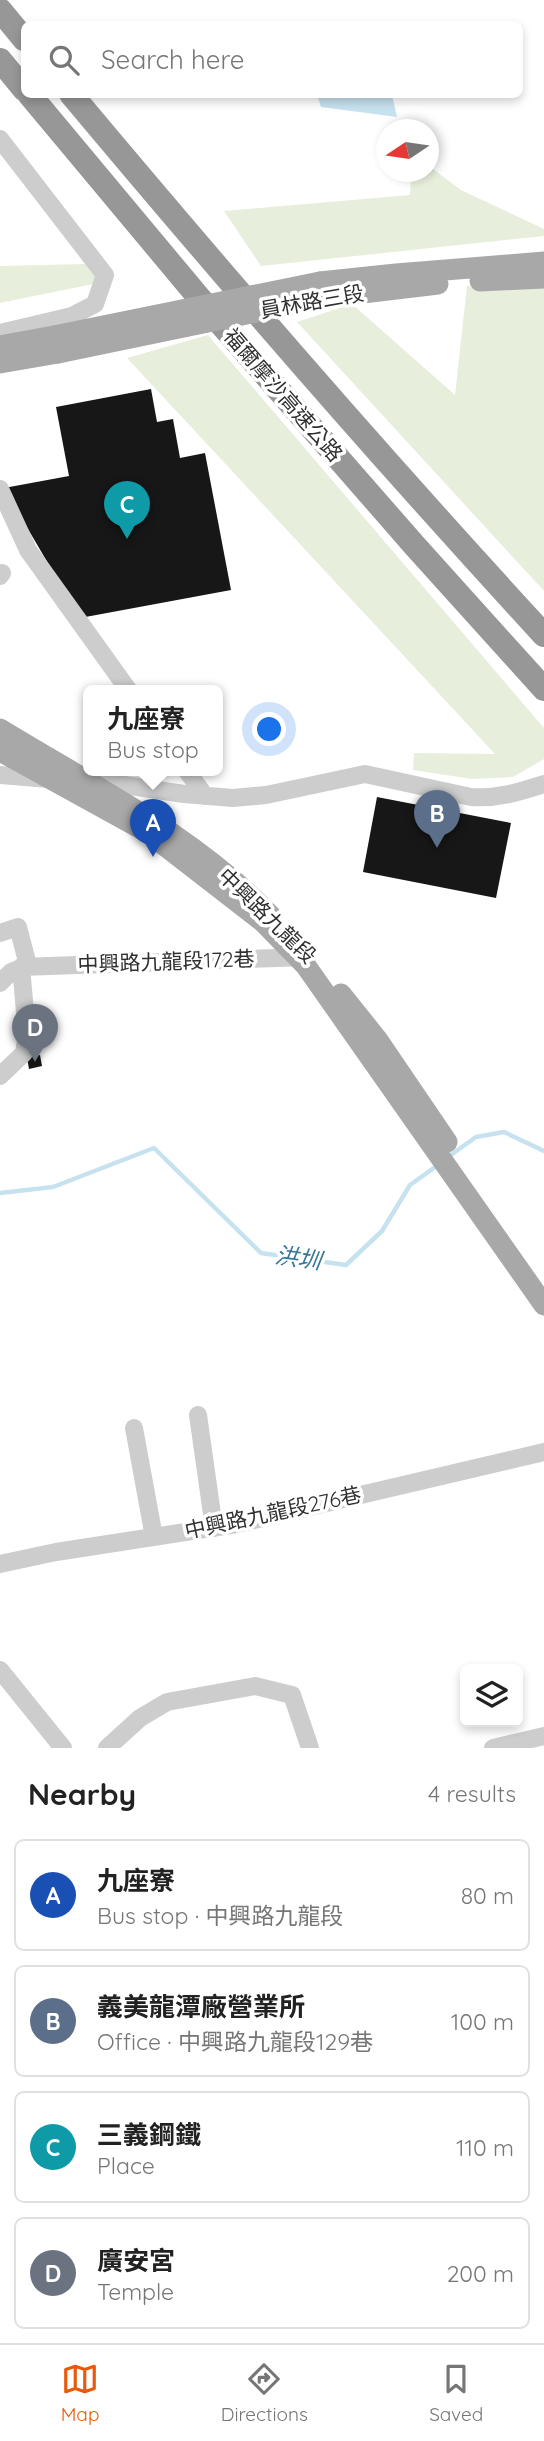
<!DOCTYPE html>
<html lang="en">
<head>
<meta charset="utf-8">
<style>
  :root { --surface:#fff; --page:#f2f2f2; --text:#222; --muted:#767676; --line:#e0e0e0; --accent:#ea580c }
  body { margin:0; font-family:Quicksand,"Noto Sans TC",sans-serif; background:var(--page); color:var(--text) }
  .controls { position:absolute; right:21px; bottom:21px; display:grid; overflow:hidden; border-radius:10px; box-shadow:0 4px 10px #0003 }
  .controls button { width:63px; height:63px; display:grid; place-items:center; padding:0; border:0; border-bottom:2px solid var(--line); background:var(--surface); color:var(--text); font:35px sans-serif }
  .compass { position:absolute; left:376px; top:119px; width:63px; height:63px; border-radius:50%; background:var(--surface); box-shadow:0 4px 10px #0003; rotate:257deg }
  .you { position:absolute; left:270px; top:730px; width:24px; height:24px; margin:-18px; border:5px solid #fff; border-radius:50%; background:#1a73e8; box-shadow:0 0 0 10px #1a73e833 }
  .badge { display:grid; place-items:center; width:46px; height:46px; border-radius:50%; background:var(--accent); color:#fff; font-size:23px; font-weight:700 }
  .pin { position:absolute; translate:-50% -58px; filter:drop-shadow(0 2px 4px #0008) }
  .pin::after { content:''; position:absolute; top:37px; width:24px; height:21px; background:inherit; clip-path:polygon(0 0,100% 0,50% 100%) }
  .popup { position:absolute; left:83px; top:685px; width:140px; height:91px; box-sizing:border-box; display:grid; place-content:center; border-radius:10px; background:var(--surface); filter:drop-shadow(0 2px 5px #0005); font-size:23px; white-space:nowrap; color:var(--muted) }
  .popup b { font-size:26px; color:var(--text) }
  .popup::after { content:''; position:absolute; left:50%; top:100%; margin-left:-14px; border:14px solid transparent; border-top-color:var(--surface) }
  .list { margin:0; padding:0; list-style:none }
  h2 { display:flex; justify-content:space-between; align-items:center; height:91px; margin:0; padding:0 28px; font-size:30px }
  h2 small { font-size:23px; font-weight:400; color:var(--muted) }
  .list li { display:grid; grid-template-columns:46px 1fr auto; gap:21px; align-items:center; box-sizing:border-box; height:112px; margin:0 14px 14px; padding:0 14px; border:2px solid var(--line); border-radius:10px }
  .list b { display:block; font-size:26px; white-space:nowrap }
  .list p { margin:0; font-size:23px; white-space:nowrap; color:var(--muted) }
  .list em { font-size:23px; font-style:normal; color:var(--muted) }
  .icon { flex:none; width:38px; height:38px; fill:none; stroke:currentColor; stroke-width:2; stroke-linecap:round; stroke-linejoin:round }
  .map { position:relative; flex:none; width:544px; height:1748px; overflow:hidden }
  .search { position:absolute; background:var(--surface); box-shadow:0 4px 10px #0003; left:21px; right:21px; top:21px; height:77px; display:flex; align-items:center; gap:18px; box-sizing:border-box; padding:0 24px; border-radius:10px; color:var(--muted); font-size:26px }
  .sheet { height:595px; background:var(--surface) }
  nav { display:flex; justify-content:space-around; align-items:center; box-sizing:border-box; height:98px; border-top:2px solid var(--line); background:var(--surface); font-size:19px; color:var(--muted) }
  nav a { display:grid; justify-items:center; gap:4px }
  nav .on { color:var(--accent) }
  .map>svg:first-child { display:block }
</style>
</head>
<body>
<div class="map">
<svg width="544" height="1748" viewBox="0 0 544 1748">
  <rect width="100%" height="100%" fill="#fff"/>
  <path fill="#e7eedc" d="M 429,166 L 461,190 L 544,229 L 544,236 L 261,266 L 224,211 L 410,195 L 411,172 L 428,172 Z
    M 86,264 L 103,282 L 0,303 L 0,266 Z
    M 544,279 L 544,591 L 297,322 L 352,304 L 455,395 L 467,286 Z
    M 208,335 L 544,728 L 544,759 L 513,777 L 472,779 L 413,770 L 414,753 L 495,754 L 127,358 Z"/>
  <path fill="#c7e2ef" d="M 317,95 L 392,95 L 397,117 L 321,107 Z"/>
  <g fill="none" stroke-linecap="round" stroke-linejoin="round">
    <path stroke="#c7e2ef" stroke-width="4.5" d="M 448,1157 L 476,1137 L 504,1132 L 544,1151
      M 0,1193 L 53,1187 L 154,1148 L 261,1253 L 346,1265 L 382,1231 L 410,1185 L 438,1165"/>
  </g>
  <path fill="#171717" d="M 151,389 L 157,422 L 173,419 L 180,458 L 205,453 L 231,590 L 80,618 L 4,488 L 69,476 L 56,407 Z
    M 377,797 L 511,823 L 496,898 L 363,872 Z
    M 40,1055 L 42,1066 L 29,1069 L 27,1058 Z"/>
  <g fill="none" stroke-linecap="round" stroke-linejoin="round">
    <path stroke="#cdcdcd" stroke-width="18" d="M 0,139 L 105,275 L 95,304 L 72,316 L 0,333
      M 0,489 L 28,550 L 129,691
      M 0,576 L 2,573
      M 187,771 L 205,796
      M 0,775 L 49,779
      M 91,780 L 184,794 L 233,798 L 266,795 L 365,774 L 471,797 C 498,799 519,792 544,784
      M 0,933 L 18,927 L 28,965 L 11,972 L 0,983
      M 0,1076 L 24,1053 L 27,1034 L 21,967 L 307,957
      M 198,1415 L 214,1528
      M 134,1428 L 154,1537
      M 0,1564 L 56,1552 L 237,1524 L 544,1452
      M 0,1670 L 63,1748
      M 107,1748 L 140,1718 L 167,1702 L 255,1686 L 292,1695 L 310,1748
      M 493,1748 L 544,1736"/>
    <path stroke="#a8a8a8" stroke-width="21" d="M 480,281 L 544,278
      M 320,282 L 396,274 L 544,262
      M 329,297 L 438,284
      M 0,346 L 54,336
      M 0,363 L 58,353
      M 0,729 C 93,786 195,836 271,916
      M 0,751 L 147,832 L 263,922 L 306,966 L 544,1305
      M 341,994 L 377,1039 L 447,1142"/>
    <path stroke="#979797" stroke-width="24" d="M 0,10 L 24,39
      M 0,60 L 24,89
      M 29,94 L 221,324 L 415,546 L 544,689
      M 71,94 C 225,278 382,459 544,635"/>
    <path stroke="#a8a8a8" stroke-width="21" d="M 54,336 L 320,282
      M 58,353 L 329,297"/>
  </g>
  <g text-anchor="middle" stroke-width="7" stroke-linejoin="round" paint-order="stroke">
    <g font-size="21" fill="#303030" stroke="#fff">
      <text transform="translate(312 302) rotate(-10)" y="7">員林路三段</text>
      <text transform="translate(283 395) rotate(49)" y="7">福爾摩沙高速公路</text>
      <text transform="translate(267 916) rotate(44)" y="7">中興路九龍段</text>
      <text transform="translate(166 962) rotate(-2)" y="7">中興路九龍段172巷</text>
      <text transform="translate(273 1513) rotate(-12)" y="7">中興路九龍段276巷</text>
    </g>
    <g font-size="23" font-style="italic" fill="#36789a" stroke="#fff">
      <text transform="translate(298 1258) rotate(8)" y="8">洪圳</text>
    </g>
  </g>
</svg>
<div class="controls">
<button><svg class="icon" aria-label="layers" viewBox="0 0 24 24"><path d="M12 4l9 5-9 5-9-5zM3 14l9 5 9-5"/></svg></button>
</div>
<svg class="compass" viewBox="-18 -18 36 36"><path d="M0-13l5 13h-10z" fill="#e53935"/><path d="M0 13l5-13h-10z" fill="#767676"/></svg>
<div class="you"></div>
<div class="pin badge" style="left:153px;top:857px;background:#1a4fb4">A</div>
<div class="popup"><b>九座寮</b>Bus stop</div>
<div class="pin badge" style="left:437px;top:848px;background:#5c6f8a">B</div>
<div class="pin badge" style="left:127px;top:539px;background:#0f9aa8">C</div>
<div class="pin badge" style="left:35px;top:1062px;background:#6b7280">D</div>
<div class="search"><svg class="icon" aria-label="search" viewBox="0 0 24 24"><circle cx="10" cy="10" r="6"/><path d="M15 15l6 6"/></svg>Search here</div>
</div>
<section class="sheet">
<h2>Nearby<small>4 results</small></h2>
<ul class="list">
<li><span class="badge" style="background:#1a4fb4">A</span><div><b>九座寮</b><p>Bus stop · 中興路九龍段</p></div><em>80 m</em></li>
<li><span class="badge" style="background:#5c6f8a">B</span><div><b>義美龍潭廠營業所</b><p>Office · 中興路九龍段129巷</p></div><em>100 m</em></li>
<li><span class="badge" style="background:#0f9aa8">C</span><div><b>三義鋼鐵</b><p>Place</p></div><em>110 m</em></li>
<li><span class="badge" style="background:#6b7280">D</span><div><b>廣安宮</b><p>Temple</p></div><em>200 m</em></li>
</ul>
</section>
<nav>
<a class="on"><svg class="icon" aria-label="map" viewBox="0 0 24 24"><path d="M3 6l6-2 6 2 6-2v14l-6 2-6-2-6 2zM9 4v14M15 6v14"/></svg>Map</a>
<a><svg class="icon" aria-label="directions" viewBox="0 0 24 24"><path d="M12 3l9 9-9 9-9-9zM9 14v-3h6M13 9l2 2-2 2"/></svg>Directions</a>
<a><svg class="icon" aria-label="saved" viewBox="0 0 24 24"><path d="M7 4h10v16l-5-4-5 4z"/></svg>Saved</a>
</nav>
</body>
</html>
